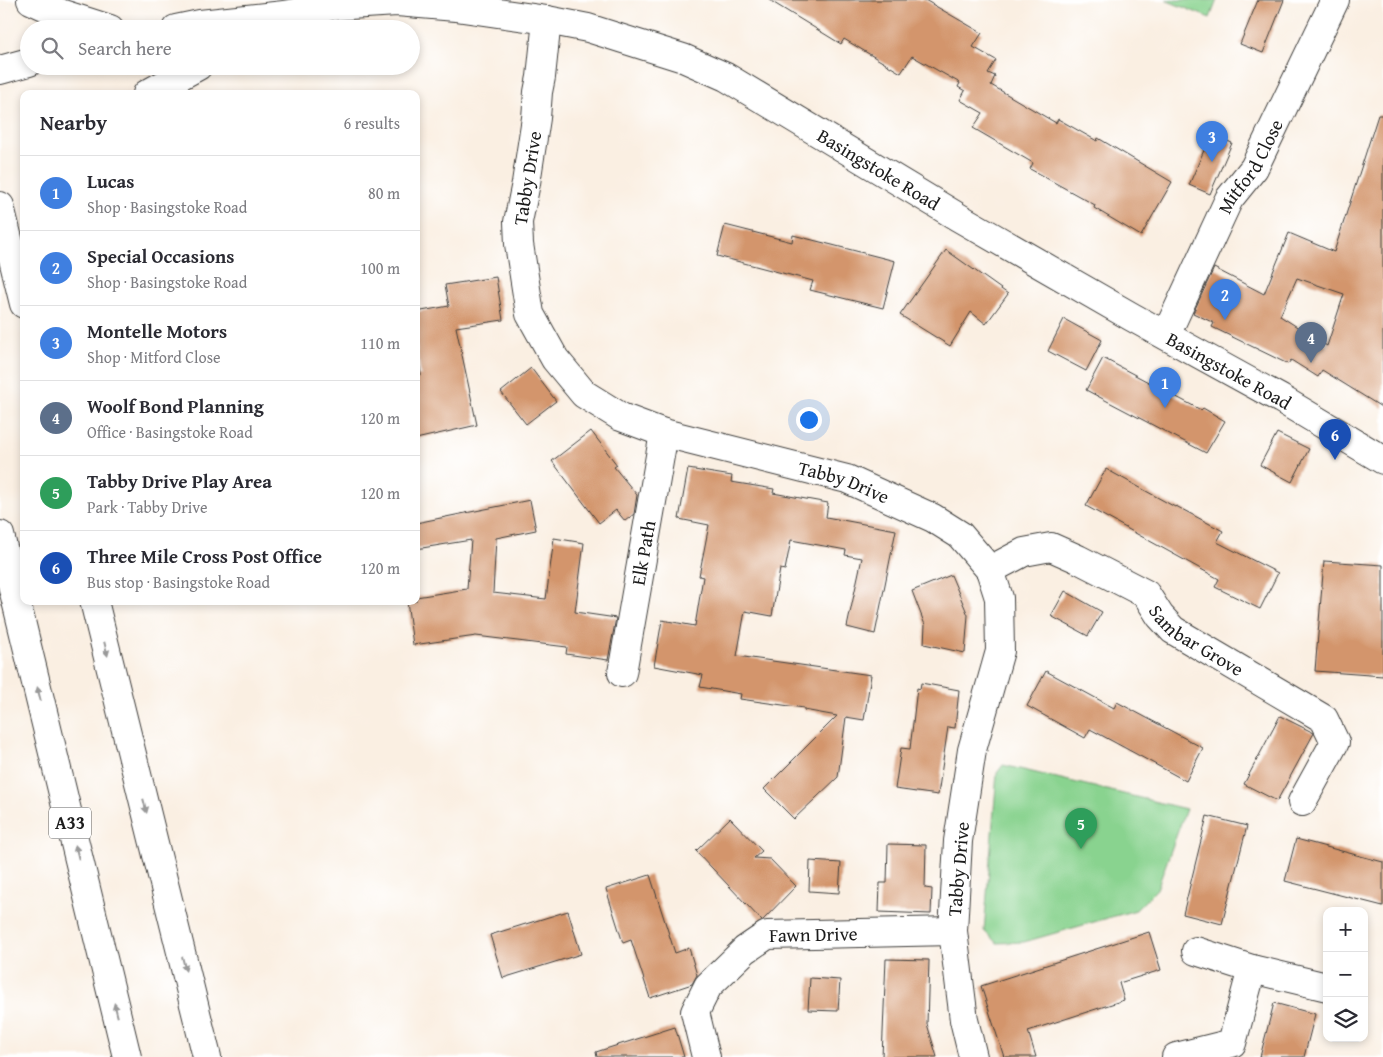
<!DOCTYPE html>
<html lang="en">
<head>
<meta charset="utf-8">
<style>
  :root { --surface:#fff; --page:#f2f2f3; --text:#2b2b33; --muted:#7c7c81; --line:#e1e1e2; --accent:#b5179e }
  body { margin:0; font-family:"Gentium Book Plus",serif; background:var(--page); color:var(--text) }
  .controls { position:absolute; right:15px; bottom:15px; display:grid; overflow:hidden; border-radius:10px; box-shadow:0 2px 8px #0003 }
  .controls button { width:45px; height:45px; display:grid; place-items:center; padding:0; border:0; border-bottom:1px solid var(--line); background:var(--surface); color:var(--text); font:25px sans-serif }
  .you { position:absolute; left:808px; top:419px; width:18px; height:18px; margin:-12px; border:4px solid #fff; border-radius:50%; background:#1a73e8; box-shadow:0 0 0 8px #1a73e833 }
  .badge { display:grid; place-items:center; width:32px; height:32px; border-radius:50%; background:var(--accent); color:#fff; font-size:16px; font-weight:700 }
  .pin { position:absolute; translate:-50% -41px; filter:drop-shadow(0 1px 2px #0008) }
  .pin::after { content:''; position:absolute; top:26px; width:18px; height:15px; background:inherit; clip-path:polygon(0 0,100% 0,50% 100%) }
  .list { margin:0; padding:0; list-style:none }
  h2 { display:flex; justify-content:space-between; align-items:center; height:65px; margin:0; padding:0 20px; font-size:21px }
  h2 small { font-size:16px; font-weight:400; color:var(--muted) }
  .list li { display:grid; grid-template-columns:32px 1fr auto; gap:15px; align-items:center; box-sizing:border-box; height:75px; padding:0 20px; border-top:1px solid var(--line) }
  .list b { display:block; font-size:19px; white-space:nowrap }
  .list p { margin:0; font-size:16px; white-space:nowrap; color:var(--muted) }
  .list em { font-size:16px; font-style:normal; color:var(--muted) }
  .icon { flex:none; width:28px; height:28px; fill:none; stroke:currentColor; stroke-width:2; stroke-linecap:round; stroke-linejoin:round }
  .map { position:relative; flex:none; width:1383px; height:1057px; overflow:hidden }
  .search { position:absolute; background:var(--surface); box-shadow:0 2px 8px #0003; left:20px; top:20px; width:400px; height:55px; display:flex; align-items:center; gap:12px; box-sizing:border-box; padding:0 18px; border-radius:28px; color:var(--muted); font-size:19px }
  .panel { position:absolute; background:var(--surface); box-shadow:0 2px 8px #0003; left:20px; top:90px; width:400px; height:515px; border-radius:10px }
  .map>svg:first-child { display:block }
</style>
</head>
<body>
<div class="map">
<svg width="1383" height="1057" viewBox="0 0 1383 1057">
  <rect width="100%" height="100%" fill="#fff"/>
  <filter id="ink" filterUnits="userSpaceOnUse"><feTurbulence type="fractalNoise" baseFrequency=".02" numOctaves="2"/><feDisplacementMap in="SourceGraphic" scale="10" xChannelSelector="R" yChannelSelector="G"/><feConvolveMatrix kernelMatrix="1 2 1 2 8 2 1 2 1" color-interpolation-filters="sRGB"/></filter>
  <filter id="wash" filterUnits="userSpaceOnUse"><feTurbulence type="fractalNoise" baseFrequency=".0096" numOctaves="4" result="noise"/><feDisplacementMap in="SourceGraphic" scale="20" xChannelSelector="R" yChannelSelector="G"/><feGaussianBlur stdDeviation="1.12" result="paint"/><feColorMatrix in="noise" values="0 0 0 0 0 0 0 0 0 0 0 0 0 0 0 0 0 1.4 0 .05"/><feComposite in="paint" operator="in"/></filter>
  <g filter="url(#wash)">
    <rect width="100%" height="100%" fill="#faefe2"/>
    <path fill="#89d38f" stroke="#527856" d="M 1165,0 L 1217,0 L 1210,18 Z
      M 1003,765 L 1186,809 L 1157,889 L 1136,910 L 1024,942 L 997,943 L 984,931 L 997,773 Z"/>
    <g id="blocks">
      <path fill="#d3956c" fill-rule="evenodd" d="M 769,0 L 925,0 L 982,33 L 973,47 L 996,60 L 988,73 L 995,76 L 991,85 L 1056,123 L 1058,119 L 1097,141 L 1098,138 L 1172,182 L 1141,236 L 1094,208 L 1095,205 L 1030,169 L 1033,163 L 973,128 L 983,113 L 960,100 L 965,91 L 958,87 L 960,83 L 912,56 L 901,73 L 844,39 L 841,44 Z
        M 1258,0 L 1284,0 L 1263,53 L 1240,44 Z
        M 1378,115 L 1383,115 L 1383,408 L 1322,370 L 1318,377 L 1291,360 L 1288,364 L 1212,327 L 1214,323 L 1193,313 L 1214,268 L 1264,294 L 1289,233 L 1334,252 ZM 1297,278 L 1344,294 L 1327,346 L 1280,316 Z
        M 1211,134 L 1232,143 L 1210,194 L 1189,185 Z
        M 725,225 L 792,242 L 793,235 L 895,261 L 883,308 L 810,290 L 813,281 L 717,256 Z
        M 946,250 L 1008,294 L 986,324 L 971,312 L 950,346 L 900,315 Z
        M 496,277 L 503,320 L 456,327 L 477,425 L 416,439 L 416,375 L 421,375 L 416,344 L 416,312 L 449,306 L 445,285 Z
        M 1064,319 L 1102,340 L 1086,371 L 1048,351 Z
        M 1103,358 L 1201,410 L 1203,408 L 1225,421 L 1206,453 L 1086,390 Z
        M 531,368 L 556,401 L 526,424 L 501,392 Z
        M 591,431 L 617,465 L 614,467 L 637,495 L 634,514 L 625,521 L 616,510 L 599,523 L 552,461 Z
        M 1277,433 L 1309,449 L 1292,482 L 1260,465 Z
        M 688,469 L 732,476 L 731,482 L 774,489 L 773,493 L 828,503 L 826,517 L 896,530 L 875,634 L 847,627 L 862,558 L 845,555 L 846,550 L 791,540 L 785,570 L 780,569 L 772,616 L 745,611 L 737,656 L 871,675 L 864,720 L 846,717 L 838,777 L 794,819 L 764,789 L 837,716 L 804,710 L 804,708 L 740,699 L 741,694 L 700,687 L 703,675 L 654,666 L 662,620 L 695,626 L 703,577 L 699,576 L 709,525 L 679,519 Z
        M 1106,469 L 1175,507 L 1176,506 L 1223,531 L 1217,542 L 1278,573 L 1260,609 L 1215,587 L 1219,579 L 1086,506 Z
        M 530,500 L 536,530 L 496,538 L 493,593 L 546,599 L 554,538 L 584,543 L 575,612 L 616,618 L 608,660 L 566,654 L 567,647 L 476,636 L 413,645 L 407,601 L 416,601 L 416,597 L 467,589 L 471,540 L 416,549 L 416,523 Z
        M 1324,561 L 1383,565 L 1383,676 L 1315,671 Z
        M 951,575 L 968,615 L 965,653 L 924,644 L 925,625 L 912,591 Z
        M 1065,591 L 1102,612 L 1088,636 L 1051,616 Z
        M 1046,671 L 1114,708 L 1117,702 L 1203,748 L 1186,781 L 1090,729 L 1085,738 L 1027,706 Z
        M 921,683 L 959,690 L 955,728 L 948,727 L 938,795 L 895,789 L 901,748 L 910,749 L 917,688 L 920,689 Z
        M 1280,716 L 1314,733 L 1277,801 L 1244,784 Z
        M 1207,816 L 1247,826 L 1222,924 L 1183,914 Z
        M 730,818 L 762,851 L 754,858 L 770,859 L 796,886 L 762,921 L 696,851 Z
        M 1296,839 L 1383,862 L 1383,906 L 1285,881 Z
        M 888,844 L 926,845 L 925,888 L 932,889 L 931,914 L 879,912 L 880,883 L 887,883 Z
        M 810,861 L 841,863 L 839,893 L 809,891 Z
        M 650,875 L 675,953 L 689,948 L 697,975 L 692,984 L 650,998 L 631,940 L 623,943 L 606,889 Z
        M 568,911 L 581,954 L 503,978 L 490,935 Z
        M 1149,932 L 1161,970 L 1119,983 L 1124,1000 L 1028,1031 L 1036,1057 L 1004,1057 L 981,986 Z
        M 886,959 L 929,960 L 927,1024 L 937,1057 L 882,1057 Z
        M 810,978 L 840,980 L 838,1011 L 808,1010 Z
        M 1274,1003 L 1315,1014 L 1304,1057 L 1260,1057 Z
        M 675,1027 L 684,1057 L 597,1057 L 596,1052 Z"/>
    </g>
  </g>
  <g filter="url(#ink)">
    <use href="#blocks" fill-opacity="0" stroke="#3d3c3a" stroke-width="1"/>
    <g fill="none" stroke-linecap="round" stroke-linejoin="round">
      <defs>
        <g id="minor">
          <path id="s1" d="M 547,20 L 541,77 L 538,92 L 536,118 L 526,183 L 518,222 L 519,244 L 530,314 L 555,359 L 584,394 L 621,417 L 664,433 L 847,479 L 933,518 L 960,535 L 990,570 L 999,598 L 1000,651 L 972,750 L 958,841 L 953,931 L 964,1020 L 973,1057"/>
          <path id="s2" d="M 1166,335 L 1229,199 L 1254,168 L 1335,0"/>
          <path id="s3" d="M 990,570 L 1024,552 L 1051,547 L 1078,559 L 1146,594 L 1160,616 L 1173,630 L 1324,719 L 1335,742 L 1302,802"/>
          <path id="s4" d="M 622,673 L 664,433"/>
          <path d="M 1196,951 L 1252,969 L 1327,987"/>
          <path id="s5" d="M 706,1057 L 695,1012 L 708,986 L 745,950 L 767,935 L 953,931"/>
          <path d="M 1176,1057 L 1232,1043 L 1252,969"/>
        </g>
        <g id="tertiary">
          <path d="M 31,0 L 60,13 L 110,29"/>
          <path id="s6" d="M 176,29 L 200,24 L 284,15 L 333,6 L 397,2 L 456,7 L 547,20 L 588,28 L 683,58 L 726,77 L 958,217 L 1132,317 L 1281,399 L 1383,460"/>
          <path d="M 0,70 L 29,62"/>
          <path d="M 147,94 L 198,66"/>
        </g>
        <path id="trunk" d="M 0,206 L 24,304
          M 0,535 L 127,1057
          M 94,601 L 207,1057"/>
      </defs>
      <use href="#minor" stroke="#3d3c3a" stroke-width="30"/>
      <use href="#tertiary" stroke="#3d3c3a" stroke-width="30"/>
      <use href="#trunk" stroke="#3d3c3a" stroke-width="30"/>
      <use href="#minor" stroke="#fff" stroke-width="28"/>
      <use href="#tertiary" stroke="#fff" stroke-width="28"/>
      <use href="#trunk" stroke="#fff" stroke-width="28"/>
    </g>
    <defs><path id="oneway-solid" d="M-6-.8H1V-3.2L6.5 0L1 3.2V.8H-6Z" transform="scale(1.25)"/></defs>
    <g fill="#999">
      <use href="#oneway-solid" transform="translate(106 649) rotate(76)"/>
      <use href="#oneway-solid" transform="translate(39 694) rotate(-104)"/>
      <use href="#oneway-solid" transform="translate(145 806) rotate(76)"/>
      <use href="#oneway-solid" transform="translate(77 852) rotate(-104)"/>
      <use href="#oneway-solid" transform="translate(184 964) rotate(76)"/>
      <use href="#oneway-solid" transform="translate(116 1010) rotate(-104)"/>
    </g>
  </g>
  <g text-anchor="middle" stroke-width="4" stroke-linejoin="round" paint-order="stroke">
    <rect fill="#fff" stroke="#606060" stroke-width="1" x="49" y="807.5" width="42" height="31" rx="4"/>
    <g font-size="18" font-weight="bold" fill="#1c1c1c">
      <text x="70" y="829">A33</text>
    </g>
    <g font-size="19" fill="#1c1c1c" stroke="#fff">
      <text dy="7" stroke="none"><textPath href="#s2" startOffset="189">Mitford Close</textPath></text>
      <text dy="7" stroke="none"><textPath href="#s6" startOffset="741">Basingstoke Road</textPath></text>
      <text transform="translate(527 178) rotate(-81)" y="7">Tabby Drive</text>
      <text dy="7" stroke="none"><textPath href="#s6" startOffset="1145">Basingstoke Road</textPath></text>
      <text dy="7" stroke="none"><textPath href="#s1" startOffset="670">Tabby Drive</textPath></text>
      <text dy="7" stroke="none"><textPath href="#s4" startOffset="122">Elk Path</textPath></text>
      <text dy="7" stroke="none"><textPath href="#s3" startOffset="242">Sambar Grove</textPath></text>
      <text transform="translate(958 869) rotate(-85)" y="7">Tabby Drive</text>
      <text dy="7" stroke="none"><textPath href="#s5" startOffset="200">Fawn Drive</textPath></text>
    </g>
  </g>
</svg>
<div class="controls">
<button>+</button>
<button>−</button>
<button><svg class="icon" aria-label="layers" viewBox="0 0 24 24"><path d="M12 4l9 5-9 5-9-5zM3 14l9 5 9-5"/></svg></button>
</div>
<div class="you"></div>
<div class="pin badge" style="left:1165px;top:408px;background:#3f7fe0">1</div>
<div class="pin badge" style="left:1225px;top:320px;background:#3f7fe0">2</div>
<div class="pin badge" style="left:1212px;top:162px;background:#3f7fe0">3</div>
<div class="pin badge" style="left:1311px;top:363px;background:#5c6f8a">4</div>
<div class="pin badge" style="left:1081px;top:849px;background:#2e9e5b">5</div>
<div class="pin badge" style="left:1335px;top:460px;background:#1a4fb4">6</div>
<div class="search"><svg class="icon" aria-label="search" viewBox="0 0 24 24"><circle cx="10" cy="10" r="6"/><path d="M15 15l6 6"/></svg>Search here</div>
<section class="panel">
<h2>Nearby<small>6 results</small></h2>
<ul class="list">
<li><span class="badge" style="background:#3f7fe0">1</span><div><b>Lucas</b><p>Shop · Basingstoke Road</p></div><em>80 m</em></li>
<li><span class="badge" style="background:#3f7fe0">2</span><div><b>Special Occasions</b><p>Shop · Basingstoke Road</p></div><em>100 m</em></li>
<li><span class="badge" style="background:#3f7fe0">3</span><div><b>Montelle Motors</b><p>Shop · Mitford Close</p></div><em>110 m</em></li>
<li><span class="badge" style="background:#5c6f8a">4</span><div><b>Woolf Bond Planning</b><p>Office · Basingstoke Road</p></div><em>120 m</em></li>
<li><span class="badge" style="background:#2e9e5b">5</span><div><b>Tabby Drive Play Area</b><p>Park · Tabby Drive</p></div><em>120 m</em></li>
<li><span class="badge" style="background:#1a4fb4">6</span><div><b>Three Mile Cross Post Office</b><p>Bus stop · Basingstoke Road</p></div><em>120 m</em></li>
</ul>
</section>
</div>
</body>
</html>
